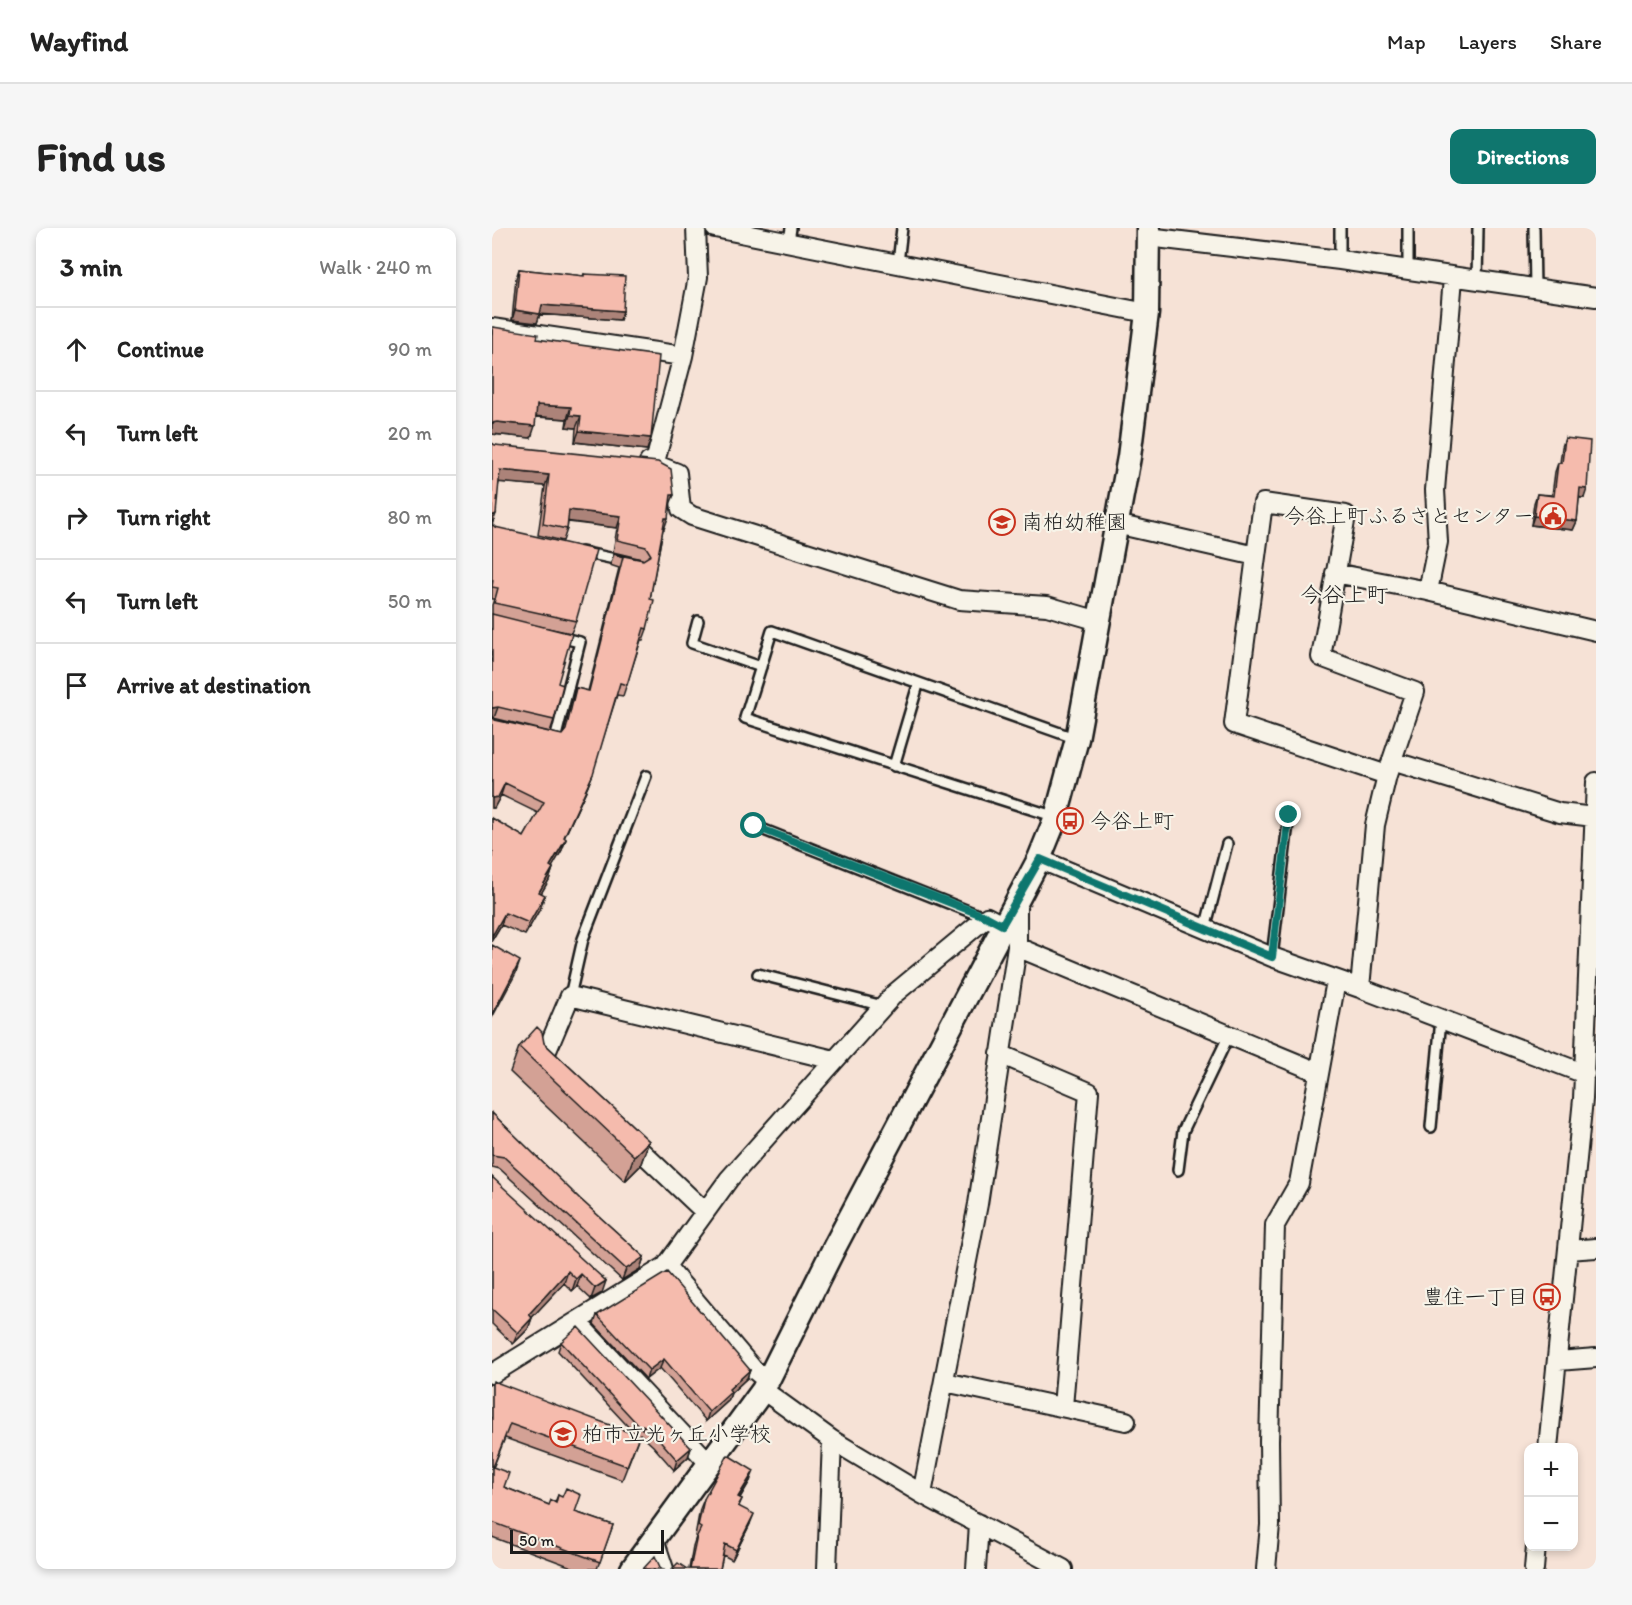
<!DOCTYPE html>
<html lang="en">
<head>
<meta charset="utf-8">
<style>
  :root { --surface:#fff; --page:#f6f6f6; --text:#222; --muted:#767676; --line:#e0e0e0; --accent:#0f766e }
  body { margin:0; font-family:Itim,"Klee One",sans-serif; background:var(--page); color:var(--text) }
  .controls { position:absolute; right:18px; bottom:18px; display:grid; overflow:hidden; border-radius:12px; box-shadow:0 3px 9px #0003 }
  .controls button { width:54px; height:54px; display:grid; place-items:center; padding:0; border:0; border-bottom:2px solid var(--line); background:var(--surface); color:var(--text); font:30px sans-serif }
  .scale { position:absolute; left:18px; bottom:15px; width:154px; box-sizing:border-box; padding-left:6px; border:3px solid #1c1c1c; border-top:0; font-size:16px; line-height:21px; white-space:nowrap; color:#1c1c1c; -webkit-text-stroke:4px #f7f3e8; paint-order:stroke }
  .stop { position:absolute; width:18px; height:18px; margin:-14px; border:4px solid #0f766e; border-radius:50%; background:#fff }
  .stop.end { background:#0f766e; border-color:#fff; box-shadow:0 2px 6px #0008 }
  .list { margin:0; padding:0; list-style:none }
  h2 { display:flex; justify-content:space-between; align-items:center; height:78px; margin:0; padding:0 24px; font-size:26px }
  h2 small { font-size:20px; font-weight:400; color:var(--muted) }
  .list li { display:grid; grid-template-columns:39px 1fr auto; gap:18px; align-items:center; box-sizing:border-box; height:84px; padding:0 24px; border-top:2px solid var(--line) }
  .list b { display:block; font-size:22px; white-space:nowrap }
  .list em { font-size:20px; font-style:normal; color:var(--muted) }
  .icon { flex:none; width:33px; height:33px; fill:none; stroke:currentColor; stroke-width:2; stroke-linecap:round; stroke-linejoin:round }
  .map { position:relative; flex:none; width:1104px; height:1341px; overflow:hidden; border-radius:12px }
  header { display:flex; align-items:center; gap:36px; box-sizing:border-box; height:84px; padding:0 30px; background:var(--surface); border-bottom:2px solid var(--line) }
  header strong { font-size:28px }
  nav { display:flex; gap:33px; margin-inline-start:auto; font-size:21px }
  .intro { display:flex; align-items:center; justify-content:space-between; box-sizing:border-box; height:144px; padding:0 36px }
  h1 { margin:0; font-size:42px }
  .button { padding:15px 27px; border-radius:12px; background:var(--accent); color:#fff; font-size:21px; font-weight:700 }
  main { display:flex; gap:36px; padding:0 36px }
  aside { flex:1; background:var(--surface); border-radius:12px; box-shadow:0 3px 9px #0003 }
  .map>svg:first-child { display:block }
</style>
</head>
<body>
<header>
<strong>Wayfind</strong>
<nav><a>Map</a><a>Layers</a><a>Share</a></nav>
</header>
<div class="intro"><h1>Find us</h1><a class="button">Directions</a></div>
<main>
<aside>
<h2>3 min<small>Walk · 240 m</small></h2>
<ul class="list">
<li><svg class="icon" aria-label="ahead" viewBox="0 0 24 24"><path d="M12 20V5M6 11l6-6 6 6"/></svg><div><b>Continue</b></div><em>90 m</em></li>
<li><svg class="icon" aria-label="left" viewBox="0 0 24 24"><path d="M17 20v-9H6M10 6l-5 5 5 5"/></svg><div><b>Turn left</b></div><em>20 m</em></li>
<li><svg class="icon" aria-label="right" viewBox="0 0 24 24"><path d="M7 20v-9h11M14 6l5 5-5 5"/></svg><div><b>Turn right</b></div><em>80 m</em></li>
<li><svg class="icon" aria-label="left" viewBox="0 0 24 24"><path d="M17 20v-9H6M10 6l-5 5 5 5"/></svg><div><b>Turn left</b></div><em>50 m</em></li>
<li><svg class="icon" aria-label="arrive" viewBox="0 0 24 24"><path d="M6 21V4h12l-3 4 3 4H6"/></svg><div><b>Arrive at destination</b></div></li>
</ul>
</aside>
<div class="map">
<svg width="1104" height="1341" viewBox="0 0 1104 1341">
  <rect width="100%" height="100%" fill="#f6e2d6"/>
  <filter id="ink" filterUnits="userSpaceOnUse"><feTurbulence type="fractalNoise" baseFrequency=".0167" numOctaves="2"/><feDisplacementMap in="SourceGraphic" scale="12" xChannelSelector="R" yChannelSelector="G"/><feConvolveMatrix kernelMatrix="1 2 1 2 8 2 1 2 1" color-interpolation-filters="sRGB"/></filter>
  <g filter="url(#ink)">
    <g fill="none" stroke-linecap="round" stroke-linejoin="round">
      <defs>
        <path id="service" d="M 916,0 L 916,42
          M 1042,0 L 1043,61
          M 297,13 L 299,0
          M 848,32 L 848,0
          M 406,35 L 410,0
          M 985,53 L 986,0
          M 90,324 L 132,333
          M 206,393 L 200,415 L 269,439
          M 60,511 L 63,512 L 88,414 L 67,409
          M 402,538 L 426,457
          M 564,589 L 253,490 L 280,403 L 585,511
          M 262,598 L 494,690
          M 713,701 L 735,616
          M 780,729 L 797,587
          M 266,746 L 391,778
          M 78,768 L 91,711 L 154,548
          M 939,899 L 949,791
          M 686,942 L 691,903 L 737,807"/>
        <path id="minor" d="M 223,0 L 655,85
          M 656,9 L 848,32 L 1104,69
          M 0,100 L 191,128
          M 157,234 L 185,245 L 189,281 L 200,288 L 467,372 L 555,378 L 607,393
          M 163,234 L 191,128 L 206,49 L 204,0
          M 624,296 L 764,328
          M 843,345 L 936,363 L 1104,403
          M 936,363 L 946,314 L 943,262 L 961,50
          M 900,533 L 1068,585 L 1102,589
          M 547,631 L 780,729 L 868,760 L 1093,846
          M 525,719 L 826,844
          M 868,760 L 883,597 L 895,547 L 923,464 L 829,429 L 854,287 L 771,275 L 742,496 L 895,547
          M 508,826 L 597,864 L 571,1179
          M 57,838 L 51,832 L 78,768 L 342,832
          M 135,910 L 212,983
          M 1076,1022 L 1104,1020
          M 174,1038 L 261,1141 L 276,1153
          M 85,1094 L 218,1236
          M 1066,1133 L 1104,1130
          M 0,1146 L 174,1038 L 237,951 L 402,766 L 495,689 L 510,697
          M 453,1154 L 634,1193
          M 271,1162 L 340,1212 L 430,1266 L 571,1341
          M 1056,1220 L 1091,871 L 1104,554
          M 430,1266 L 486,976 L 525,719 L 525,673
          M 162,1311 L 172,1341
          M 335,1341 L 340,1212
          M 484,1341 L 487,1296
          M 774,1341 L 778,1297 L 777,1213 L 783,997 L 807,955 L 844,753
          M 1042,1341 L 1044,1318"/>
        <path id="tertiary" d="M 140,1341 L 271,1162 L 342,1020 L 547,631 L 564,589 L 585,511 L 637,229 L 655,85 L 656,0"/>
      </defs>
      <use href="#service" stroke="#1c1c1c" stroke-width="14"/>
      <use href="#minor" stroke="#1c1c1c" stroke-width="22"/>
      <use href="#tertiary" stroke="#1c1c1c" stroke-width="27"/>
      <use href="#service" stroke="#f7f3e8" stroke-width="9"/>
      <use href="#minor" stroke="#f7f3e8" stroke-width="18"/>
      <use href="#tertiary" stroke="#f7f3e8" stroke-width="22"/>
    </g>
    <path fill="#d3a195" stroke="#1c1c1c" stroke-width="1.5" fill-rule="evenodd" d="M 27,41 L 91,48 L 92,46 L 131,83 L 128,92 L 48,86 L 45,95 L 20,92 L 24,50 Z
      M 1,99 L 45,111 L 155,222 L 83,214 L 84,200 L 74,199 L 75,191 L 44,189 L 39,210 L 0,206 L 0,103 Z
      M 1073,210 L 1092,270 L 1087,270 L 1085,293 L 1081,302 L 1039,297 L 1042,275 L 1045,266 L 1060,267 L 1063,244 L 1066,235 L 1068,235 L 1070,219 Z
      M 0,215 L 3,217 L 182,267 L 177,279 L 172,301 L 171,301 L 158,371 L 155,401 L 151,412 L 149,412 L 131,468 L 125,467 L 96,558 L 72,610 L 74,611 L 70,622 L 60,639 L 61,640 L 57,652 L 49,665 L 49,679 L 33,707 L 9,697 L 0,712 L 0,590 L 32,609 L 46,585 L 9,567 L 2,580 L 0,580 L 0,377 L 2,371 L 0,371 ZM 7,254 L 53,258 L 46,307 L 71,313 L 75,301 L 76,294 L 125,300 L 121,324 L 150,331 L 151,332 L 122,326 L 118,337 L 127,340 L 96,463 L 84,460 L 80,472 L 72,504 L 70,507 L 3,492 L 2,490 L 58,504 L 62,492 L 66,455 L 46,398 L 79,405 L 84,393 L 0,297 Z
      M 52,815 L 157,913 L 148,938 L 133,953 L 18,844 L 27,819 Z
      M 0,885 L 88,971 L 152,1029 L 148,1041 L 130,1052 L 8,941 L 0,939 Z
      M 0,949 L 110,1065 L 99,1071 L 85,1058 L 80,1063 L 72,1055 L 40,1089 L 36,1101 L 21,1116 L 0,1096 Z
      M 105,1087 L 258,1142 L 255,1150 L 239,1165 L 236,1173 L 214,1193 L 168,1140 L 154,1151 L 102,1096 Z
      M 69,1114 L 199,1220 L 196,1229 L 182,1242 L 161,1218 L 148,1206 L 130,1252 L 13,1210 L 1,1240 L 12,1259 L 57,1277 L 63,1274 L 66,1267 L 83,1284 L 121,1297 L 105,1341 L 85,1341 L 0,1309 L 0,1156 L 143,1206 L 66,1123 Z
      M 258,1253 L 248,1270 L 250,1271 L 247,1278 L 258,1296 L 240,1332 L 231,1327 L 228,1341 L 197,1341 L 201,1318 L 204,1309 L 203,1308 L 208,1281 L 212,1271 Z"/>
    <path fill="#ac8379" stroke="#1c1c1c" stroke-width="1.5" d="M 50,77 L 131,83 L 128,92 L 46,86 Z
      M 23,82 L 48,86 L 45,95 L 20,92 Z
      M 45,177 L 79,179 L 75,191 L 41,188 Z
      M 78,187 L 89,188 L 84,200 L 74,199 Z
      M 5,194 L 43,198 L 39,210 L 0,206 L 0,195 Z
      M 87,203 L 159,210 L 155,222 L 83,214 Z
      M 8,242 L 57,247 L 53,258 L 3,254 Z
      M 1088,260 L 1095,261 L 1092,270 L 1084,269 Z
      M 77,282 L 129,288 L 125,300 L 73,293 Z
      M 4,286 L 0,297 L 0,288 Z
      M 1042,288 L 1085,293 L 1081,302 L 1039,297 Z
      M 173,290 L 176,290 L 172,301 L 169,301 Z
      M 6,479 L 2,490 L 0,491 L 0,480 Z
      M 101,546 L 96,558 L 67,621 L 72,609 Z
      M 13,555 L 9,567 L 2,580 L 0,580 L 0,570 Z
      M 74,611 L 70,622 L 54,650 L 58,638 Z
      M 61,640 L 57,652 L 43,676 L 47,664 Z
      M 53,667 L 49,679 L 33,707 L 37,695 Z
      M 13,685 L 9,697 L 0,712 L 0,708 Z
      M 28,733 L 24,745 L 0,790 L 0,787 Z
      M 157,913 L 148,938 L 133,953 L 142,928 Z
      M 152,1029 L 148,1041 L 130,1052 L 134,1041 Z
      M 76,1043 L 72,1055 L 32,1098 L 37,1086 Z
      M 89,1046 L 85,1058 L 80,1063 L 84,1051 Z
      M 114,1053 L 110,1065 L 99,1071 L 103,1060 Z
      M 40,1090 L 36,1101 L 21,1116 L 26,1105 Z
      M 172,1131 L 168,1140 L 154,1151 L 157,1142 Z
      M 258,1142 L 255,1150 L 239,1165 L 236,1173 L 214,1193 L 217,1184 L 237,1161 Z
      M 199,1220 L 196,1229 L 182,1242 L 185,1232 Z
      M 262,1243 L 258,1253 L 242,1279 L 246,1269 Z
      M 262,1286 L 258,1296 L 240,1332 L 244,1322 Z"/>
    <path fill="#f5bbad" stroke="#1c1c1c" stroke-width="1.5" d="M 27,41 L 92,48 L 92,46 L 133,48 L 131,83 L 50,77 L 48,86 L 23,82 Z
      M 1,99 L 46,106 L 45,111 L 167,128 L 159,210 L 87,203 L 89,188 L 78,187 L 79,179 L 45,177 L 43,198 L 5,194 L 0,195 L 0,108 Z
      M 1073,210 L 1098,213 L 1095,261 L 1088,260 L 1085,293 L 1042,288 L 1045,266 L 1062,268 L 1066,235 L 1070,235 Z
      M 0,215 L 3,217 L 166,234 L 179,241 L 182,267 L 179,267 L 176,290 L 173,290 L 158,371 L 162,372 L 155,401 L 152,400 L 135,457 L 128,455 L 101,546 L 72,609 L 74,611 L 58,638 L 61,640 L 47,664 L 53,667 L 37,695 L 13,685 L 0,708 L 0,625 L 1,624 L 0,623 L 0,590 L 32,609 L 52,574 L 13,555 L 6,569 L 0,570 L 0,488 L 3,492 L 70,507 L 74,502 L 84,460 L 97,463 L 131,329 L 122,326 L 151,332 L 159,327 L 154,319 L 125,312 L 129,288 L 77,282 L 75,301 L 51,296 L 57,247 L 8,242 L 4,286 L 0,288 Z
      M 0,296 L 3,299 L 104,322 L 84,393 L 2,375 L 6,360 L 0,359 L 1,352 L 0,352 Z
      M 0,386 L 80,406 L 66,455 L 71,457 L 62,492 L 6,479 L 0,480 Z
      M 0,717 L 28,733 L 0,787 Z
      M 45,799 L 50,804 L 52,815 L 157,913 L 142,928 L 27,819 Z
      M 0,885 L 88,971 L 152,1029 L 134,1041 L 12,929 L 0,927 Z
      M 0,949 L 114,1053 L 103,1060 L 89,1046 L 84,1051 L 76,1043 L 37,1086 L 40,1090 L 26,1105 L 0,1081 Z
      M 175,1044 L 258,1142 L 237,1161 L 239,1164 L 217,1184 L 172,1131 L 157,1142 L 105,1087 Z
      M 86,1099 L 199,1220 L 185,1232 L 165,1209 L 151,1197 L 150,1201 L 69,1114 Z
      M 1,1153 L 147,1208 L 135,1238 L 18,1196 L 1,1239 L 17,1245 L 12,1259 L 57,1277 L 59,1272 L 64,1275 L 66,1267 L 70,1269 L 74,1260 L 89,1267 L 83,1284 L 121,1297 L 108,1334 L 0,1294 L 0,1156 Z
      M 236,1227 L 262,1243 L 246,1269 L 250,1271 L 246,1278 L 262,1286 L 244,1322 L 233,1316 L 228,1341 L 198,1341 L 205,1308 L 209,1300 L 206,1298 L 212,1271 Z
      M 163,1328 L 168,1339 L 171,1341 L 151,1341 Z
      M 186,1335 L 195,1341 L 180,1341 Z"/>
  </g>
  <g fill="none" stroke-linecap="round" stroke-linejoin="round" filter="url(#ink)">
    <path stroke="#0f766e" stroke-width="8" d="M 262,598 L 495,689 L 510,697 L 548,631 L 780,729 L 797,587"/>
  </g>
  <defs>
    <symbol id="civic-ring" viewBox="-11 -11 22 22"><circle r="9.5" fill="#f7f3e8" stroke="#c8321e" stroke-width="1.5"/><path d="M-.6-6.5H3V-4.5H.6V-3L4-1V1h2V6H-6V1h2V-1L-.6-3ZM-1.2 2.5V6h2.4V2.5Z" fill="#c8321e"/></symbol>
    <symbol id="school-ring" viewBox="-11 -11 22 22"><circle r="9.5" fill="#f7f3e8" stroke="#c8321e" stroke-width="1.5"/><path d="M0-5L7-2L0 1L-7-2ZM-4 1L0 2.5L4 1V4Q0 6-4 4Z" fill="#c8321e"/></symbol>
    <symbol id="bus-ring" viewBox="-11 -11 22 22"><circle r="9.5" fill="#f7f3e8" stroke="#c8321e" stroke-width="1.5"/><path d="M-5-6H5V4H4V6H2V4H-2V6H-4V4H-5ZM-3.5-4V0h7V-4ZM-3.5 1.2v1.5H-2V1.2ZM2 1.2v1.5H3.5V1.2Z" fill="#c8321e"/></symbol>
  </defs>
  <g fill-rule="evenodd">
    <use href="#civic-ring" x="1046" y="273" width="30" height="30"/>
    <use href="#school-ring" x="495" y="279" width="30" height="30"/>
    <use href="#bus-ring" x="563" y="578" width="30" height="30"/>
    <use href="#bus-ring" x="1040" y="1054" width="30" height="30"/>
    <use href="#school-ring" x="56" y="1191" width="30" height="30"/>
  </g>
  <g text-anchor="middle" stroke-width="4.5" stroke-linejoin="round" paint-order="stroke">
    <g font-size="21" fill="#1c1c1c" stroke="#f7f3e8" text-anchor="start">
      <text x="1042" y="295" text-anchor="end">今谷上町ふるさとセンター</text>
      <text x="530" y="301">南柏幼稚園</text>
      <text x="598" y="600">今谷上町</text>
      <text x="1036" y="1076" text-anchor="end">豊住一丁目</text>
      <text x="90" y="1213">柏市立光ヶ丘小学校</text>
    </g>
    <g font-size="22" fill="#1c1c1c" stroke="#f7f3e8">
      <text x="852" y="374">今谷上町</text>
    </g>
  </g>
</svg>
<div class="controls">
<button>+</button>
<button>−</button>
</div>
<div class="scale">50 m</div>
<div class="stop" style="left:262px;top:598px"></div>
<div class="stop end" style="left:797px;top:587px"></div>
</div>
</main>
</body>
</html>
